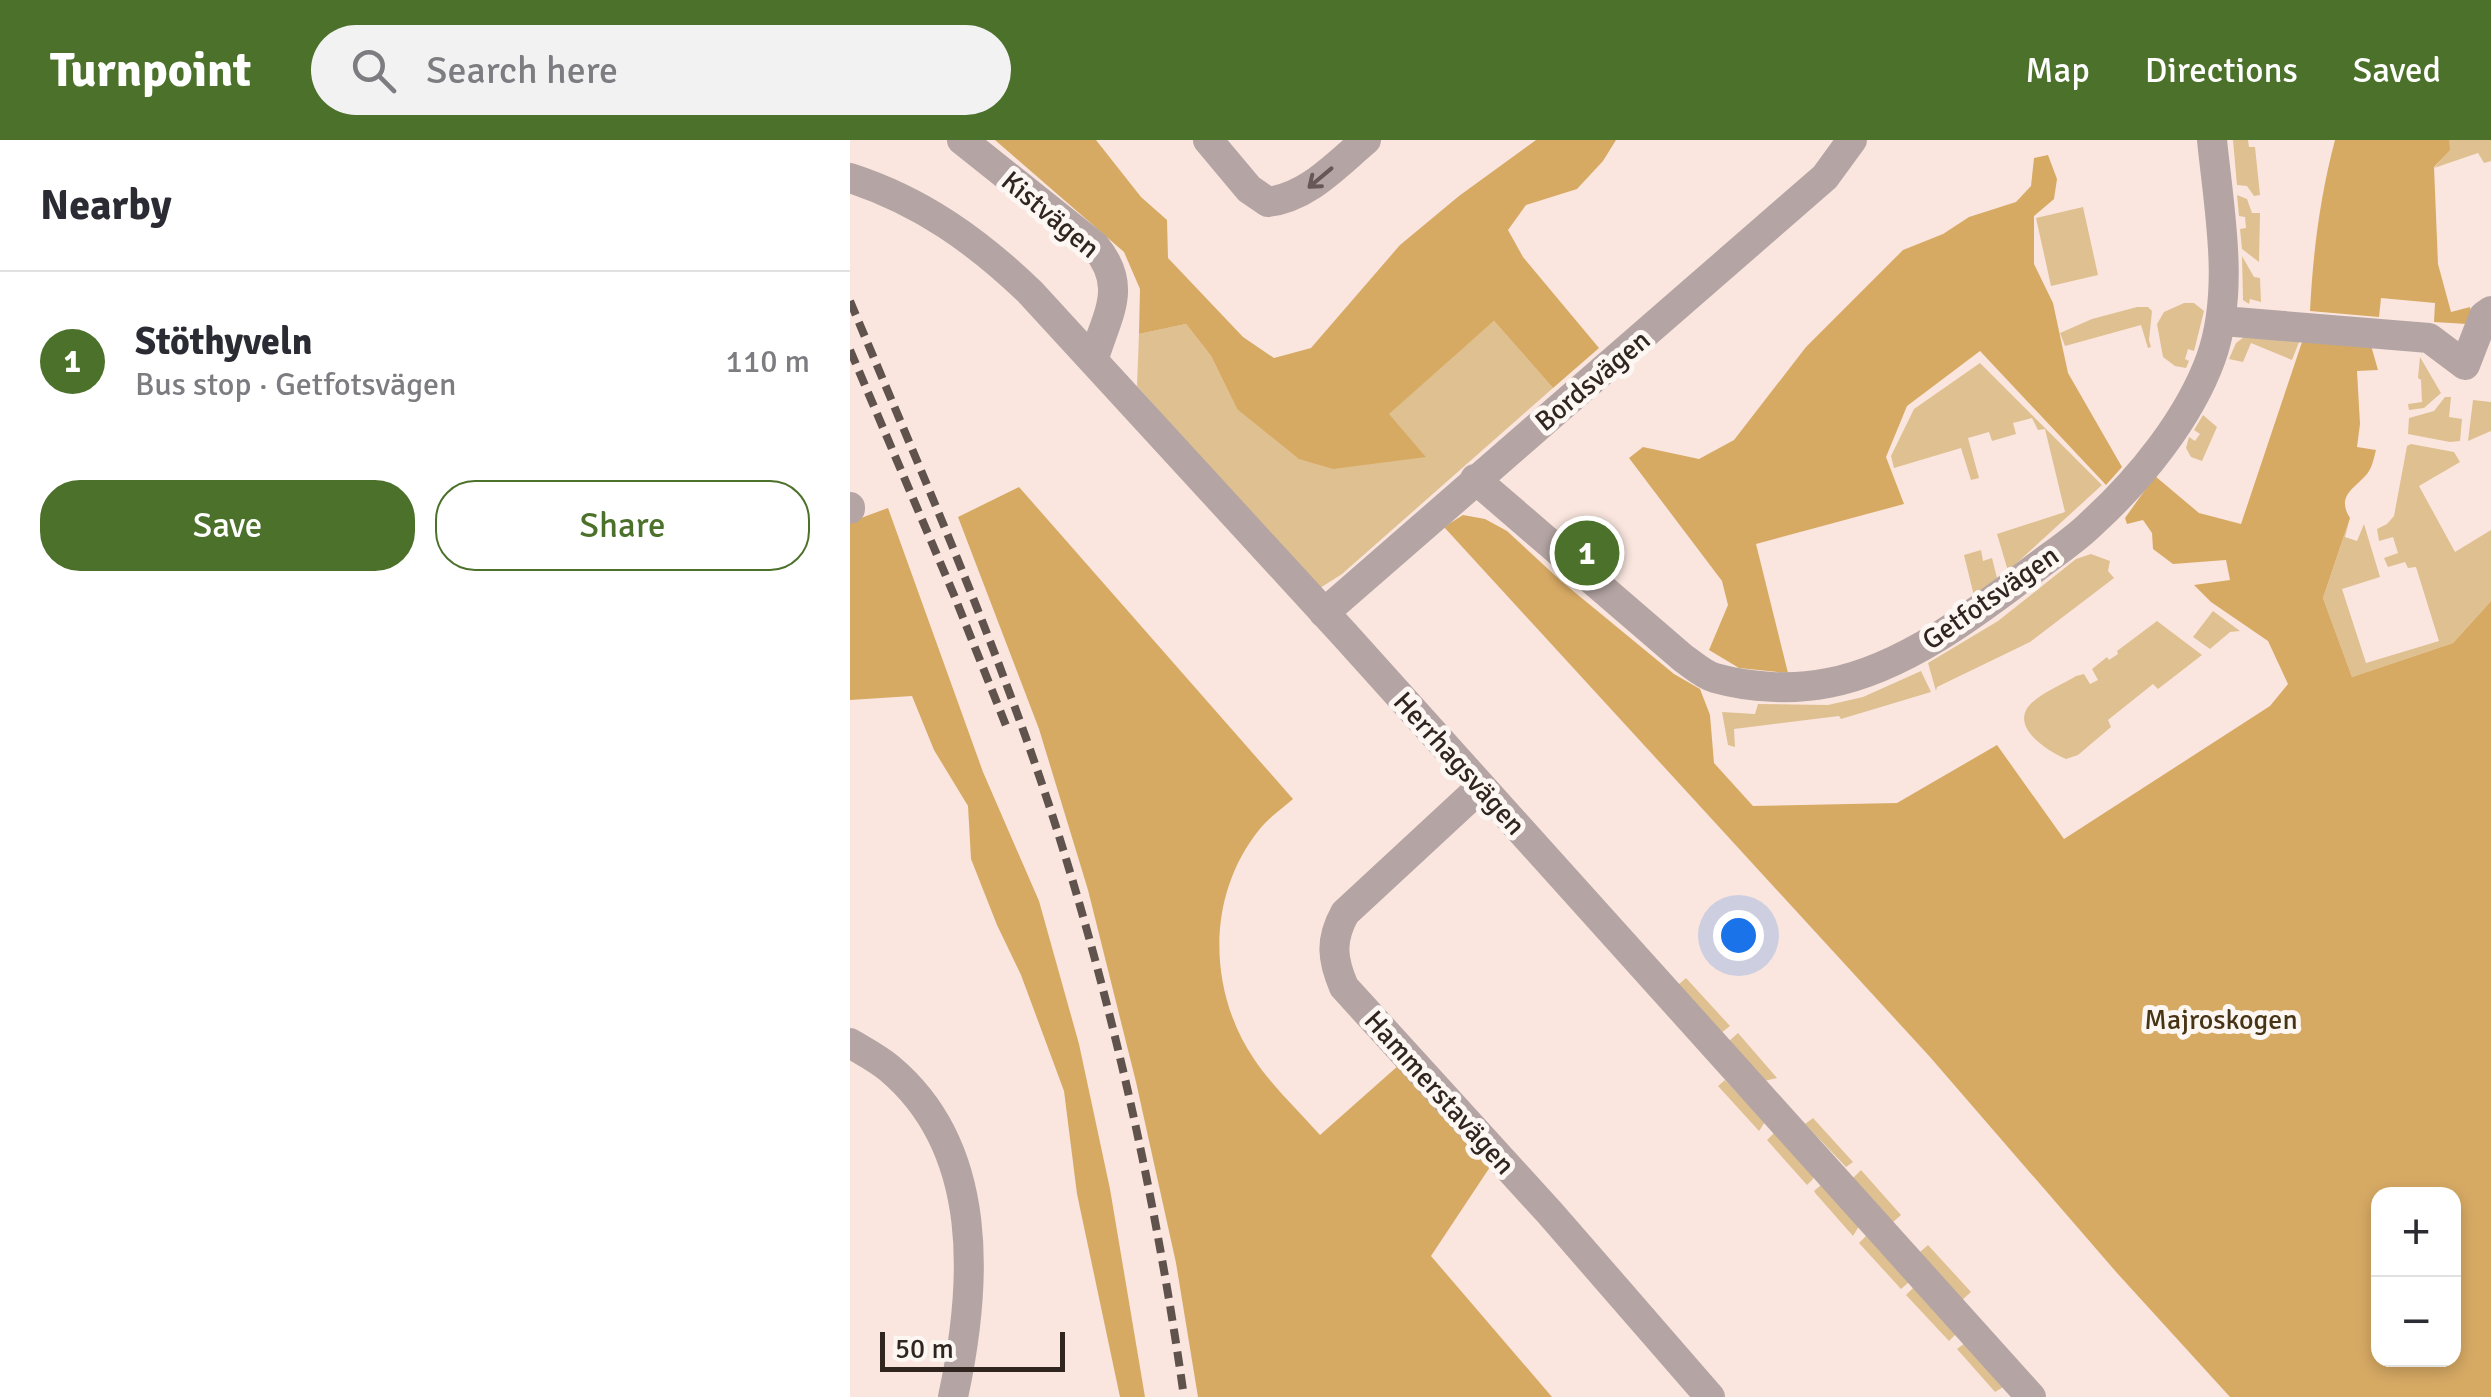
<!DOCTYPE html>
<html lang="en">
<head>
<meta charset="utf-8">
<style>
  :root { --surface:#fff; --page:#f2f2f3; --text:#2b2b33; --muted:#7c7c81; --line:#e1e1e2; --accent:#4c712a }
  body { margin:0; font-family:Signika,sans-serif; background:var(--page); color:var(--text) }
  .controls { position:absolute; right:30px; bottom:30px; display:grid; overflow:hidden; border-radius:20px; box-shadow:0 5px 15px #0003 }
  .controls button { width:90px; height:90px; display:grid; place-items:center; padding:0; border:0; border-bottom:2px solid var(--line); background:var(--surface); color:var(--text); font:50px sans-serif }
  .scale { position:absolute; left:30px; bottom:25px; width:185px; box-sizing:border-box; padding-left:10px; border:5px solid #312520; border-top:0; font-size:28px; line-height:35px; white-space:nowrap; color:#312520; -webkit-text-stroke:8px #fdf7f4; paint-order:stroke }
  .you { position:absolute; left:888px; top:795px; width:35px; height:35px; margin:-25px; border:8px solid #fff; border-radius:50%; background:#1a73e8; box-shadow:0 0 0 15px #1a73e833 }
  .badge { display:grid; place-items:center; width:65px; height:65px; border-radius:50%; background:var(--accent); color:#fff; font-size:32px; font-weight:700 }
  .pin { position:absolute; translate:-50% -50%; border:5px solid #fff; box-shadow:0 2px 10px #0006 }
  .list { margin:0; padding:0; list-style:none }
  h2 { display:flex; justify-content:space-between; align-items:center; height:130px; margin:0; padding:0 40px; font-size:42px }
  h2 small { font-size:32px; font-weight:400; color:var(--muted) }
  .list li { display:grid; grid-template-columns:65px 1fr auto; gap:30px; align-items:center; box-sizing:border-box; height:180px; padding:0 40px; border-top:2px solid var(--line) }
  .list b { display:block; font-size:38px; white-space:nowrap }
  .list p { margin:0; font-size:32px; white-space:nowrap; color:var(--muted) }
  .list em { font-size:32px; font-style:normal; color:var(--muted) }
  .actions { display:flex; gap:20px; padding:30px 40px }
  .actions a { flex:1; padding:22px 0; border:2px solid var(--accent); border-radius:40px; text-align:center; font-size:35px; color:var(--accent) }
  .actions .main { background:var(--accent); color:#fff }
  .icon { flex:none; width:55px; height:55px; fill:none; stroke:currentColor; stroke-width:2; stroke-linecap:round; stroke-linejoin:round }
  .map { position:relative; flex:none; width:1641px; height:1257px; overflow:hidden }
  header { display:flex; align-items:center; gap:60px; box-sizing:border-box; height:140px; padding:0 50px; background:var(--accent); color:#fff }
  header strong { font-size:48px }
  nav { display:flex; gap:55px; margin-inline-start:auto; font-size:35px }
  .search { width:700px; height:90px; background:var(--page); display:flex; align-items:center; gap:25px; box-sizing:border-box; padding:0 35px; border-radius:55px; color:var(--muted); font-size:38px }
  main { display:flex }
  aside { flex:1; background:var(--surface) }
  .map>svg:first-child { display:block }
</style>
</head>
<body>
<header>
<strong>Turnpoint</strong>
<div class="search"><svg class="icon" aria-label="search" viewBox="0 0 24 24"><circle cx="10" cy="10" r="6"/><path d="M15 15l6 6"/></svg>Search here</div>
<nav><a>Map</a><a>Directions</a><a>Saved</a></nav>
</header>
<main>
<aside>
<h2>Nearby<small></small></h2>
<ul class="list">
<li><span class="badge">1</span><div><b>Stöthyveln</b><p>Bus stop · Getfotsvägen</p></div><em>110 m</em></li>
</ul>
<div class="actions"><a class="main">Save</a><a>Share</a></div>
</aside>
<div class="map">
<svg width="1641" height="1257" viewBox="0 0 1641 1257">
  <rect width="100%" height="100%" fill="#fae6df"/>
  <path fill="#dfc091" d="M 1383,0 L 1398,0 L 1399,7 L 1405,7 L 1410,55 L 1404,56 L 1397,46 L 1387,45 Z
    M 1599,0 L 1641,0 L 1641,21 L 1634,23 L 1628,13 L 1584,28 L 1599,10 Z
    M 1387,55 L 1397,59 L 1402,73 L 1410,73 L 1409,122 L 1392,109 L 1390,89 L 1396,88 L 1395,77 L 1389,76 Z
    M 1233,67 L 1248,135 L 1201,146 L 1186,78 Z
    M 1392,116 L 1404,137 L 1410,138 L 1411,162 L 1400,159 L 1399,164 L 1393,160 Z
    M 1334,163 L 1344,163 L 1354,171 L 1344,211 L 1338,209 L 1335,219 L 1339,221 L 1336,228 L 1325,226 L 1313,217 L 1307,184 L 1314,172 Z
    M 1287,167 L 1298,167 L 1302,171 L 1299,200 L 1301,207 L 1298,208 L 1291,185 L 1215,206 L 1210,193 L 1242,179 Z
    M 644,181 L 703,248 L 492,434 L 470,448 L 456,438 L 287,246 L 289,194 L 336,184 L 361,216 L 387,269 L 575,316 L 538,274 Z
    M 1398,194 L 1451,197 L 1442,220 L 1401,203 L 1393,222 L 1379,219 L 1386,203 Z
    M 1570,217 L 1591,253 L 1574,268 L 1559,270 L 1558,264 L 1572,262 L 1571,240 L 1568,238 Z
    M 1130,223 L 1252,345 L 1158,431 L 1147,394 L 1215,372 L 1195,289 L 1188,290 L 1182,278 L 1163,283 L 1166,294 L 1142,301 L 1139,292 L 1118,298 L 1129,338 L 1121,340 L 1111,308 L 1044,328 L 1041,316 L 1064,269 Z
    M 1595,257 L 1601,257 L 1599,277 L 1612,279 L 1610,301 L 1600,302 L 1558,294 L 1559,278 L 1584,271 Z
    M 1623,260 L 1641,262 L 1641,291 L 1618,301 Z
    M 1353,275 L 1367,287 L 1352,321 L 1341,317 L 1336,308 L 1339,297 L 1345,301 L 1350,294 L 1344,290 Z
    M 1561,304 L 1604,312 L 1610,322 L 1569,346 L 1605,412 L 1641,390 L 1641,461 L 1603,503 L 1502,537 L 1473,458 L 1500,378 L 1495,397 L 1507,401 L 1514,384 L 1530,437 L 1492,449 L 1516,523 L 1589,501 L 1566,427 L 1558,428 L 1555,422 L 1538,427 L 1534,418 L 1548,413 L 1543,397 L 1529,401 L 1527,389 L 1537,384 L 1544,376 L 1557,306 Z
    M 1131,410 L 1133,421 L 1142,418 L 1147,438 L 1124,456 L 1114,415 Z
    M 1241,414 L 1260,421 L 1258,431 L 1264,438 L 1180,502 L 1087,547 L 1086,551 L 1078,523 L 1148,481 L 1226,419 Z
    M 1363,471 L 1390,491 L 1380,492 L 1360,509 L 1343,497 Z
    M 1307,481 L 1352,515 L 1308,549 L 1303,544 L 1258,580 L 1261,587 L 1228,615 L 1216,619 C 1199,612 1162,589 1178,567 C 1188,554 1212,545 1226,536 L 1234,534 L 1240,544 L 1248,540 L 1242,529 L 1257,517 L 1259,520 L 1268,514 L 1267,511 Z
    M 1071,531 L 1081,552 L 991,579 L 989,576 L 884,589 L 885,607 L 878,605 L 872,572 L 905,574 L 908,564 L 978,565 L 1013,557 Z
    M 836,838 L 880,886 L 871,893 L 828,845 Z
    M 888,893 L 927,938 L 914,941 L 878,902 Z
    M 875,940 L 915,982 L 909,991 L 868,946 Z
    M 963,978 L 1003,1022 L 996,1027 L 955,984 Z
    M 924,993 L 963,1034 L 963,1039 L 957,1045 L 917,1000 Z
    M 1011,1030 L 1051,1075 L 1042,1083 L 1003,1038 Z
    M 971,1045 L 1009,1086 L 1003,1096 L 966,1054 L 964,1051 Z
    M 1016,1096 L 1059,1142 L 1051,1149 L 1009,1103 Z
    M 1078,1105 L 1121,1152 L 1112,1160 L 1070,1112 Z
    M 1064,1147 L 1107,1193 L 1099,1201 L 1056,1155 Z
    M 1115,1203 L 1155,1246 L 1145,1252 L 1107,1209 Z"/>
  <path fill="#d7aa64" fill-rule="evenodd" d="M 145,0 L 246,0 L 291,57 L 317,80 L 318,118 L 393,197 L 424,218 L 461,208 L 550,105 L 609,56 L 686,0 L 766,0 L 753,21 L 727,49 L 676,65 L 658,90 L 673,117 L 749,208 L 703,248 L 644,181 L 539,274 L 576,317 L 483,329 L 449,319 L 387,269 L 361,216 L 336,184 L 289,194 L 290,149 L 274,112 Z
    M 1485,0 L 1599,0 L 1600,10 L 1584,27 L 1588,124 L 1601,172 L 1620,167 L 1623,178 L 1617,184 L 1584,182 L 1585,163 L 1531,158 L 1529,177 L 1460,171 C 1463,112 1470,57 1485,0 Z
    M 1198,15 L 1207,39 L 1204,59 L 1184,76 L 1184,124 L 1203,163 L 1218,233 L 1272,327 L 1256,345 L 1130,211 L 1057,266 L 1036,317 L 1054,364 L 906,404 L 938,533 L 889,528 L 859,510 L 878,465 L 872,441 L 779,318 L 793,307 L 849,319 L 884,300 L 956,207 L 1053,110 L 1093,94 L 1119,77 L 1166,62 L 1181,46 L 1184,18 Z
    M 1454,196 L 1520,202 L 1528,230 L 1507,231 L 1510,284 L 1507,307 L 1526,310 C 1524,318 1522,328 1517,334 C 1504,349 1486,356 1500,378 L 1473,458 L 1502,537 L 1603,503 L 1641,461 L 1641,1257 L 1380,1257 L 1267,1133 L 1080,917 L 594,387 L 613,375 L 635,379 L 657,391 L 711,441 L 824,534 L 850,549 L 860,575 L 864,623 L 903,666 L 1047,663 L 1147,605 L 1214,699 L 1420,566 L 1438,544 L 1418,501 L 1361,462 L 1344,445 L 1380,440 L 1376,420 L 1323,424 L 1303,409 L 1302,393 L 1293,380 L 1277,384 L 1275,378 L 1305,336 L 1349,373 L 1391,384 ZM 1528,1054 L 1604,1054 L 1604,1220 L 1528,1220 Z
    M 169,347 L 443,659 C 432,669 418,678 409,690 C 356,756 358,851 404,919 C 422,946 448,970 470,995 L 549,925 L 640,1027 L 581,1116 L 702,1257 L 348,1257 L 326,1123 L 286,942 L 238,750 L 189,589 L 108,377 Z
    M 38,368 L 133,632 L 189,761 L 229,904 L 260,1049 L 295,1257 L 270,1257 L 227,1054 L 214,951 L 171,835 L 147,785 L 121,719 L 118,666 L 84,610 L 62,556 L 0,560 L 0,382 Z"/>
  <g fill="none" stroke-linecap="round" stroke-linejoin="round">
    <path stroke="#b4a5a4" stroke-width="30" d="M 112,0 L 245,106 C 279,147 257,174 244,218
      M 358,0 L 399,49 L 418,62 C 458,57 486,25 516,0
      M 0,38 C 71,61 127,101 180,152 L 494,494 L 1181,1257
      M 1373,181 L 1579,198 L 1615,225 L 1634,176 L 1641,171
      M 625,339 L 833,518 C 843,525 854,535 865,538 C 901,548 942,550 978,543 C 1054,529 1129,471 1189,425 C 1206,412 1226,399 1242,383 C 1290,339 1339,279 1361,218 C 1385,150 1369,70 1362,0
      M 0,367 L 0,369
      M 474,473 L 975,37 L 1002,0
      M 631,647 L 495,773 C 480,800 482,819 494,847 L 700,1073 L 860,1257
      M 0,903 C 13,911 27,918 39,928 C 136,1009 127,1146 103,1257"/>
    <path stroke="#60524d" stroke-width="8" stroke-dasharray="15 8" stroke-linecap="butt" d="M 0,161 C 70,329 143,495 200,668 C 262,859 306,1058 334,1257
      M 0,210 L 104,455 L 157,588"/>
  </g>
  <defs><path id="oneway-shaft" d="M-6 0H5M1.5-3L5.5 0L1.5 3" fill="none" stroke-width="1.6" stroke-linecap="round" stroke-linejoin="round" transform="scale(2.5)"/></defs>
  <use stroke="#655855" href="#oneway-shaft" transform="translate(470 38) rotate(140)"/>
  <g text-anchor="middle" stroke-width="10" stroke-linejoin="round" paint-order="stroke">
    <g font-size="28" fill="#312520" stroke="#fdf7f4">
      <text transform="translate(201 74) rotate(40)" y="10">Kistvägen</text>
      <text transform="translate(742 240) rotate(-40)" y="10">Bordsvägen</text>
      <text transform="translate(1140 457) rotate(-35)" y="10">Getfotsvägen</text>
      <text transform="translate(610 623) rotate(48)" y="10">Herrhagsvägen</text>
      <text transform="translate(590 952) rotate(48)" y="10">Hammerstavägen</text>
    </g>
    <g font-size="28" fill="#473415" stroke="#fdf7f4">
      <text x="1371" y="889">Majroskogen</text>
    </g>
  </g>
</svg>
<div class="controls">
<button>+</button>
<button>−</button>
</div>
<div class="scale">50 m</div>
<div class="you"></div>
<div class="pin badge" style="left:737px;top:413px">1</div>
</div>
</main>
</body>
</html>
